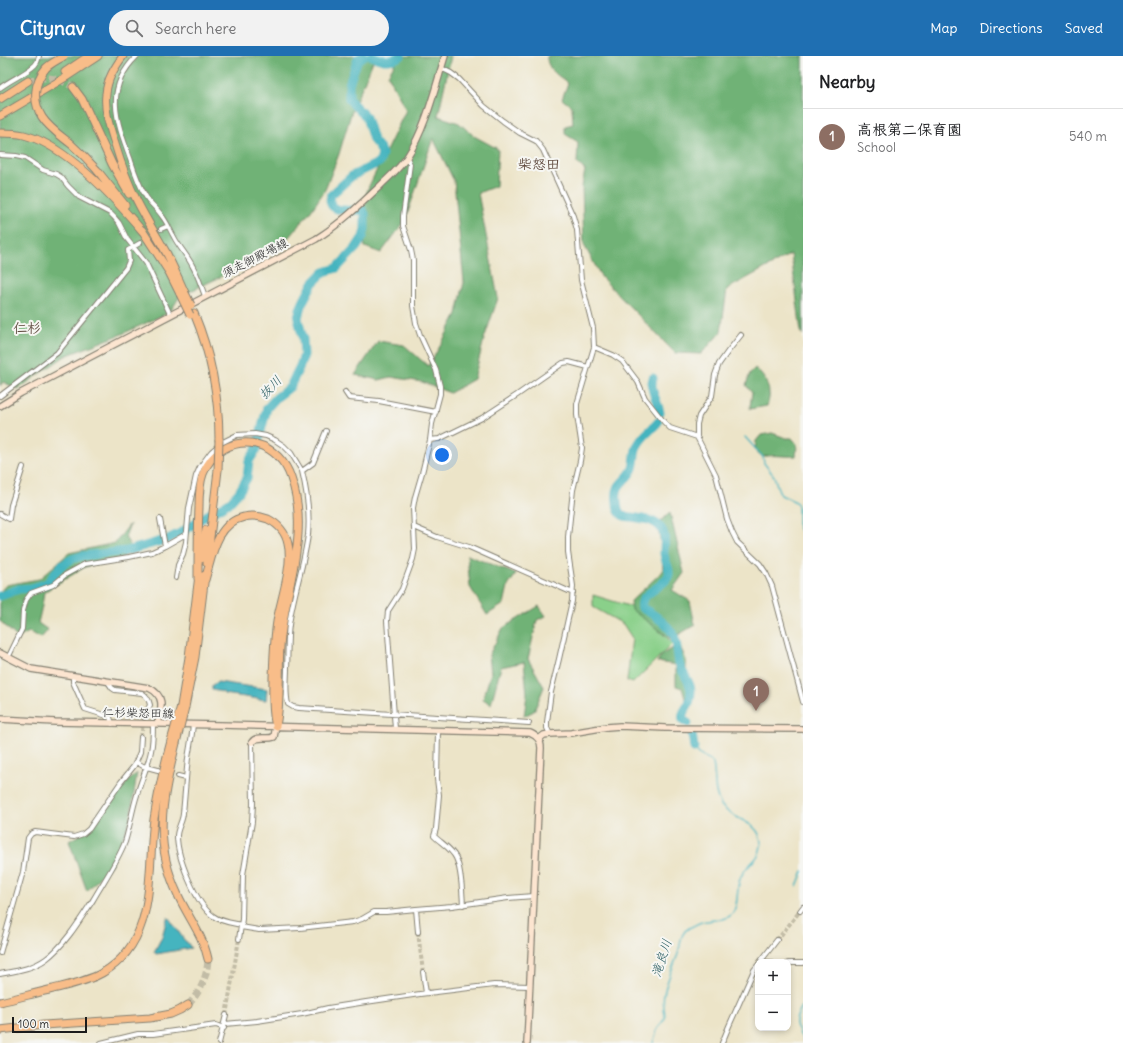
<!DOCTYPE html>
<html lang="en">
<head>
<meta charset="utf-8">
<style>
  :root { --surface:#fff; --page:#f2f2f2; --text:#202124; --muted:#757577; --line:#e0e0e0; --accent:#1f6fb2 }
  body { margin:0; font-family:Delius,"Klee One",sans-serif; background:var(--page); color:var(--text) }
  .controls { position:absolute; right:12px; bottom:12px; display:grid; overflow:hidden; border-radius:8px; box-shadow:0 2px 6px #0003 }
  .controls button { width:36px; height:36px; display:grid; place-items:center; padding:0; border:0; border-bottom:1px solid var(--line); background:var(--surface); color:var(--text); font:20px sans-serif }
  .scale { position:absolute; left:12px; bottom:10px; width:75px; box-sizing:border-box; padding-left:4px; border:2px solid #1c1c1c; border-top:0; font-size:11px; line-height:14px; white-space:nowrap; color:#1c1c1c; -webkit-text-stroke:3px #f6f6f2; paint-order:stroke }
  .you { position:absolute; left:442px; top:399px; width:14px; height:14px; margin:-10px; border:3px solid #fff; border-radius:50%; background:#1a73e8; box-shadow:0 0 0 6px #1a73e833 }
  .badge { display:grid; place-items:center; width:26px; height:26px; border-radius:50%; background:var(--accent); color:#fff; font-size:13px; font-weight:700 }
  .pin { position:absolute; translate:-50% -33px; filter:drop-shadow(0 1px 2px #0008) }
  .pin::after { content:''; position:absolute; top:21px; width:14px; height:12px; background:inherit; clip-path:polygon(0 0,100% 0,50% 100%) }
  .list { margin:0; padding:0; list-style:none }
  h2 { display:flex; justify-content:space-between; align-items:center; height:52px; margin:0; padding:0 16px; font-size:17px }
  h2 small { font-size:13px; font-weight:400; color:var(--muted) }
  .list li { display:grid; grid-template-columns:26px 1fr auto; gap:12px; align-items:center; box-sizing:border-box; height:56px; padding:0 16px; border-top:1px solid var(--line) }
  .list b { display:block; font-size:15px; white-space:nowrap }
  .list p { margin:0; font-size:13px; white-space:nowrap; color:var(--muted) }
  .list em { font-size:13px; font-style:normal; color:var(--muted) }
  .icon { flex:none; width:22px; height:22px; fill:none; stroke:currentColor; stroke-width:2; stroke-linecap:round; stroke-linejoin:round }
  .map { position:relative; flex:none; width:803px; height:987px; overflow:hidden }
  header { display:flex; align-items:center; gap:24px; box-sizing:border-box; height:56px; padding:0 20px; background:var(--accent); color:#fff }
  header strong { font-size:19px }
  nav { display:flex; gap:22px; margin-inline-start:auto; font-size:14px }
  .search { width:280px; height:36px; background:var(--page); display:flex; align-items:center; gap:10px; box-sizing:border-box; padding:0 14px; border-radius:22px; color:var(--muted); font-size:15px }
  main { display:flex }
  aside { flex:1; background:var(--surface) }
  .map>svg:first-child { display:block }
</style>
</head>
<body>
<header>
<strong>Citynav</strong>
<div class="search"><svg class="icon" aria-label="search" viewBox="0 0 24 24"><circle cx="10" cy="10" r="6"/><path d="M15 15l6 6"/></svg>Search here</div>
<nav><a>Map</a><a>Directions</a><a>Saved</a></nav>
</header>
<main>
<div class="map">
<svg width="803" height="987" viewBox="0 0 803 987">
  <rect width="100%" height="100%" fill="#f6f6f2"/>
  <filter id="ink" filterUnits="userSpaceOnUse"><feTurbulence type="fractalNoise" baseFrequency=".025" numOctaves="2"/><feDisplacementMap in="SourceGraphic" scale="8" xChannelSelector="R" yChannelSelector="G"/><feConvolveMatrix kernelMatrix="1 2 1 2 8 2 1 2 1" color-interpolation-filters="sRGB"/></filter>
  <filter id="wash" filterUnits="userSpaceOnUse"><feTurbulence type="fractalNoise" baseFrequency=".012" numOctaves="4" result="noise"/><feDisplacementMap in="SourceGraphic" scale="16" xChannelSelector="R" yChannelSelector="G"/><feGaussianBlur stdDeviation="0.9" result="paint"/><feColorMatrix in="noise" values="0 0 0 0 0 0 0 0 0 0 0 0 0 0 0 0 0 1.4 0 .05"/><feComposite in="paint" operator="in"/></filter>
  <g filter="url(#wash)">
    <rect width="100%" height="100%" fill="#ece4c8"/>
    <path fill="#8ad08a" stroke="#537653" d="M 593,539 L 632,551 L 673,587 L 633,627 L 627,625 L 632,582 L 623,568 L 593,551 Z"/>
    <path fill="#6fb276" stroke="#466749" d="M 0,0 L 375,0 L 367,20 L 353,51 L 339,98 L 325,134 L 311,155 L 288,182 L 267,199 L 180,240 L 170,256 L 122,278 L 65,300 L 18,333 L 3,326 L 0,330 Z
      M 399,0 L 451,0 L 438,60 L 459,67 L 474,80 L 498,93 L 496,130 L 478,137 L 498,242 L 484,283 L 474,323 L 450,337 L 422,326 L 391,321 L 379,324 L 355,319 L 378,285 L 404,289 L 428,310 L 439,292 L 457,258 L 464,226 L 454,125 L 433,82 L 405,165 L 381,197 L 365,191 L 361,153 L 369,130 L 406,54 L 388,19 Z
      M 547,0 L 803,0 L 803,279 L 801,276 L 791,198 L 727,233 L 721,276 L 701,298 L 675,297 L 602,222 L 584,189 L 582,131 L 585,114 L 577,107 L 578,86 L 565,78 L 565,70 L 573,68 L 572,51 L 562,43 L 568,27 C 559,20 546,13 547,0 Z
      M 755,312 C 762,318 769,328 769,337 C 770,341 768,346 767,350 L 750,353 L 750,350 L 752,337 L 746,329 L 750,317 Z
      M 772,377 L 786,382 L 792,382 L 797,388 L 796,400 C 785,401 772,398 763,401 L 755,394 L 756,385 L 761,379 Z
      M 670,457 L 684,517 L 672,534 L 690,545 L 695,569 L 671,583 L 632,554 L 631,545 L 663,515 L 661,487 L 657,468 Z
      M 130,468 L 125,481 L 134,496 L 119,503 L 85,511 L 44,536 L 42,550 L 38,567 L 48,574 L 41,582 L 29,576 L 18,582 L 0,565 L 0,536 L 6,529 L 39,523 L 69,497 L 115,487 Z
      M 467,499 L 516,518 L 508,530 L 504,548 L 487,559 L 470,531 Z
      M 539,550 L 546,560 L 537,564 L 528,603 L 544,631 L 534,655 L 524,660 L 527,638 L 524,606 L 501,611 L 491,648 L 483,643 L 491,617 L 489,599 L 503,572 Z
      M 680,590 L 686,604 L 686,617 L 690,633 L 688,641 L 685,642 L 682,632 L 676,630 L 676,609 L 657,606 C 662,597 671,592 680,590 Z
      M 137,717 L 130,764 L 111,809 L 87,835 L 69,785 L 89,773 L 128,725 Z"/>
    <path fill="#45b4bf" stroke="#30686e" d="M 218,626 L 267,633 L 266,644 L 224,638 L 223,636 L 212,634 L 212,629 Z
      M 167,862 L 169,862 L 185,885 L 187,886 L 191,892 L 156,898 L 154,896 L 162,881 Z"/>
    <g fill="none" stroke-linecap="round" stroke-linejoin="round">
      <path stroke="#45b4bf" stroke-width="1.5" d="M 745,381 L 763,401 L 764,407 L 774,420 L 779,436 L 781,439 L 796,446 L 798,450 L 798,470 L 803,482
        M 797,830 L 803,815
        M 803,949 C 793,965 794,968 803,984
        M 653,987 L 657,974 L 665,962 C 665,954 662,946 664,938 C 667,924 673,911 678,898 C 680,892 680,885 682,880 C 684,875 688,872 693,870 C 697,868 702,865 707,865 C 715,863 727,865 732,858 C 741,846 734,829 743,817 C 750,806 761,803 761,787 C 760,764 732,765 721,749 C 713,736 716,722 713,707 L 710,704 L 700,699 L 694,692"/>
      <path stroke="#45b4bf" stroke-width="9" d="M 372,0 C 384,5 389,6 401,0
        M 653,322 C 649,335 658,344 660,357
        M 658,366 C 651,375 641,380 637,391 C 634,398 635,406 633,412 C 627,427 614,425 617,446 C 617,450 618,455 621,458 C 624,461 628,461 632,461 C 644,463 661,464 664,479 C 665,485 664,491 664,497 C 664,504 670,511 669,518 C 666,532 638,536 642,552 C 654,558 674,572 676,586 C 678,594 677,602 680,610 C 683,618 691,626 691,635 C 691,639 690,644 689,647 C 686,654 681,656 683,664 L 688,667
        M 0,540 L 19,533 L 32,532 L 47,527 L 61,510 L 72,503 L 82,500 L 127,495 L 168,483 L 184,475 L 199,464 L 230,446 L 239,436 L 247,422 L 249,405 L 256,394 L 267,352 L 276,342 L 290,331 L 296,318 L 300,310 L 304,299 L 303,283 L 298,262 L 300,253 L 304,244 L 313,227 L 324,216 L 337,212 L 356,192 L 363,181 L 365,173 L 365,158 L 363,154 C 351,154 325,158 331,139 L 352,120 L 380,106 L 382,98 L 379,91 L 373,84 L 366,61 L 353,48 L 349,43 L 349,28 L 358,3 L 364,0
        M 692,677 L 694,692"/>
    </g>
  </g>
  <g filter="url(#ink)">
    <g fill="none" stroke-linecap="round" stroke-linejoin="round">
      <path stroke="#c2bca6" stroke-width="4" stroke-dasharray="4 2" stroke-linecap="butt" d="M 141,681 L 144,661
        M 418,876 L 423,916
        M 777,884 L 800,855
        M 226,959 L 239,883"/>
      <path stroke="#c2bca6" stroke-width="7" stroke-dasharray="7 3.5" stroke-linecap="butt" d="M 28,25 C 45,19 59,22 73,31
        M 188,949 C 201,935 207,921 208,903"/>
      <defs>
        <path id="street" d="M 137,0 C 104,32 116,64 130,102 C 134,114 138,127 145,139 C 149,147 157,152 162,160 C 167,166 170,174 174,181 C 179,191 187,199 192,209 C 198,219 201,230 205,240
          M 441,12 L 451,17 L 459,23 L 484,50 L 503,65 L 520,77 L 536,85 L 543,94 L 573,160 L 577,174 L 581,224 L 593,272 L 594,291 L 577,348 L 577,359 L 582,392 L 580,405 L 573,434 L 568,481 L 568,496 L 573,530 L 572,545 L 559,603 L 551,636 L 547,666 L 547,672 L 550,678
          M 0,32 C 10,24 27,17 35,9 C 38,6 38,4 39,0
          M 0,99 L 16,100 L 25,102 L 43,114 L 56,118 L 61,121 L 68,130 L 79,141 L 110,157 L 114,161 L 119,167 L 127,183 L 146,207 L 170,258
          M 161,173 L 168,170
          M 594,291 L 613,299 L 622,305 L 638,326 L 645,342 L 664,366 L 670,372 L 697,381 L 716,419 L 727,463 L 732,476 L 737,486 L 760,508 L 766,517 L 772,530 L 803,646
          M 345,336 L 349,342 L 379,345 L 436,356
          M 0,340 L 57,297 L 126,212 L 129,205 L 128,194 L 140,187
          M 326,375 L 313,407 L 302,415 C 307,436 310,458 308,479 C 304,509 293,539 289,569 C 287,583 288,597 287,612 C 287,624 285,636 288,648 L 293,651 L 299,652 L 529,667
          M 697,381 L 697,368 L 699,360 L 712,340 L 715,319 L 719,308 L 729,294 L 741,279
          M 430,384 L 439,383 L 482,362 L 517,339 L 563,307 L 569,306 L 588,311
          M 0,458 L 9,463 L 11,449 L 23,411
          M 160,463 L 165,490
          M 414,471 L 437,481 L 469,491 L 573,537
          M 176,522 L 178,509 L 183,498 L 186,486 L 189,452 L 196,420 L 200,411 L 211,396 L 221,387 L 237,379 L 255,378 L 266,380 L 275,384 L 284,390 L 291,397 L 302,415
          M 8,602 L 22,573 L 23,555 L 26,544 L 31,537 L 53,529 L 65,519 L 85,508 L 129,501 L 152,496 L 165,490 L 186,478
          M 73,620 L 73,626 L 85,653 L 110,661 L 112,668
          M 108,626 L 112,632 L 115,634 L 142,637 C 147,640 149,643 150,649 L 144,661
          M 193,668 C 192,680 190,691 188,702 C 186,720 185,738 183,757 C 183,765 177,772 177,780 C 177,801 196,848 213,860 C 221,866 232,867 242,869
          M 395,673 L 387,565 L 388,555 L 402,533 L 413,503 L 415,493 L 413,452 L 415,441 L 422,417 L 430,384 L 432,368 L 440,338 L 440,330 L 436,314 L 420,279 L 416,267 L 413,250 L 413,204 L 411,194 L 403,170 L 403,160 L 410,108 L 407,102
          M 438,675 L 437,723 L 439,739 L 436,773 L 434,780 C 441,787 452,793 456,802 C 462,815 462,835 463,849
          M 136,706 L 143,710 L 158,714
          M 178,720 L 186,722
          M 800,855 L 803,851
          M 241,871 L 259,874 L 300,872 L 353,866 L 362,863 L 374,856 L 386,856 L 416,853
          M 418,876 L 416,853 L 452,850 L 508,842 L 534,840
          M 239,883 L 242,863 L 243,819 L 252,766 L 253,748 L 252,686
          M 0,897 L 23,816 L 28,782 L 31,778 L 35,776 L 74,781 L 83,778 L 89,773 L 121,726 L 134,710 L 140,696 L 141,681
          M 760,906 L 777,884
          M 761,906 L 770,906
          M 788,907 L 803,907
          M 423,916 L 426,937
          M 0,918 C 16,915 32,913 46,903 C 65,889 80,864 93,844 C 104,825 117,806 125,786 C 130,770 132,754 137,739 C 141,724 148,710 151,695 C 153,686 153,677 153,668
          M 225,968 L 257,965 L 302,958 L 328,952 L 366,946 L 420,938 L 494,929 L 530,930
          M 101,987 L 138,978 L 153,978 L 216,969 L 224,972
          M 219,987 L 226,959
          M 722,987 L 729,970 L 754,914 L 758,909"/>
        <path id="secondary" d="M 0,350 L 21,337 L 316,183 C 340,168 360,149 380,130 C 389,121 400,112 407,101 C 426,72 435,32 445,0
          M 0,597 L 31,613 L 149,632 C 166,640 161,653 158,668
          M 0,663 L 55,666 L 220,669 L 530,677 C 537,680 541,684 541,692 L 527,987
          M 539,683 L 544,679 L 550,678 L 571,677 L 607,671 L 620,670 L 665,672 L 803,673
          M 252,686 C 257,679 267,684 274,681 L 276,670"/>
        <path id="highway" d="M 123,0 C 115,11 107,23 106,38 C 104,55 110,72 115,88 C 121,108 128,127 137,145 C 146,163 157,180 167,198 C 173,210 179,224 185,237
          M 65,16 L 89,0
          M 73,31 L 82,43 L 112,108 L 129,138
          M 0,43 L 28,25
          M 0,60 L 66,21 L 98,0
          M 0,77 C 8,77 16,77 24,79 C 66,89 117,145 144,177
          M 97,114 L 125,149
          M 142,174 L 169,216 L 180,238
          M 194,257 C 211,298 219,340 219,384
          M 201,503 L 206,474
          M 207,507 L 218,414
          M 198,523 C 198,499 198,475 199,451 C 199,440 199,429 203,418 C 211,396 233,383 256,388 C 273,392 286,406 291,422 C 310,475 287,527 281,580 C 277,610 282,641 276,670
          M 205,524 C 212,501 216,467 244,461 C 252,459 260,460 268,463 C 278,468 286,477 288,488 C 293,507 282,541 278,560 C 274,580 274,600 273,621 C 273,636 272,651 275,666
          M 181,650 L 189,601 L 199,519
          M 185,651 L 195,601 L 205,519
          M 176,687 C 163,743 152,784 178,839 C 188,861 203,879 208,903
          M 0,946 C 18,942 35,937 53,933 C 69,929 88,925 102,917 C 158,886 147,816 154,763 C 158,736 164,711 171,685
          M 0,974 L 44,969 L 150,962 L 171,958 L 180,954 L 188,949"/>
      </defs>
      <use href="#street" stroke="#848072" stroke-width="6"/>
      <use href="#secondary" stroke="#848072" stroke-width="8"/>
      <use href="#highway" stroke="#848072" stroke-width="9"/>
      <use href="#street" stroke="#fff" stroke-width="4"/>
      <use href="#secondary" stroke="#fce5d0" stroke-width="5.5"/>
      <use href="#highway" stroke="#f8bd89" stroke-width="7"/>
      <defs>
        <path id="highway-bridge" d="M 64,0 C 58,4 51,7 46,12 C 34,26 32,45 42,61 C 49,72 61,80 71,88 C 80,96 89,105 97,114
          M 185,237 L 191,249
          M 180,238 L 190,259
          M 218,414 L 219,384
          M 171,685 L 181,650
          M 176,687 L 185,651"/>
      </defs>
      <use href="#highway-bridge" stroke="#848072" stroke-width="9" stroke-linecap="butt"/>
      <use href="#highway-bridge" stroke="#f8bd89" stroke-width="7"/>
    </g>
  </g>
  <g text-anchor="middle" stroke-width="4" stroke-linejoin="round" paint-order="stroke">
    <g font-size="12" fill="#1c1c1c" stroke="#f6f6f2">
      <text transform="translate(255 202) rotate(-27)" y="4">須走御殿場線</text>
      <text transform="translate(138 657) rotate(1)" y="4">仁杉柴怒田線</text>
    </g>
    <g font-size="13" font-style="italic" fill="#2e6065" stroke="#f6f6f2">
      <text transform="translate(270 331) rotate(-47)" y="5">抜川</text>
      <text transform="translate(661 902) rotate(-72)" y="5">滝良川</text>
    </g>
    <g font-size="14" font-weight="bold" fill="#614c41" stroke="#f6f6f2">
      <text x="539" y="113">柴怒田</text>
      <text x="27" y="277">仁杉</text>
    </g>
  </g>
</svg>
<div class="controls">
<button>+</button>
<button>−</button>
</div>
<div class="scale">100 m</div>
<div class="you"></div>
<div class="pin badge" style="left:756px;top:655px;background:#8d6e63">1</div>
</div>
<aside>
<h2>Nearby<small></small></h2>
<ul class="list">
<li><span class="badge" style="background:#8d6e63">1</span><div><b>高根第二保育園</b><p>School</p></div><em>540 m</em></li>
</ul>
</aside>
</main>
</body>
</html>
